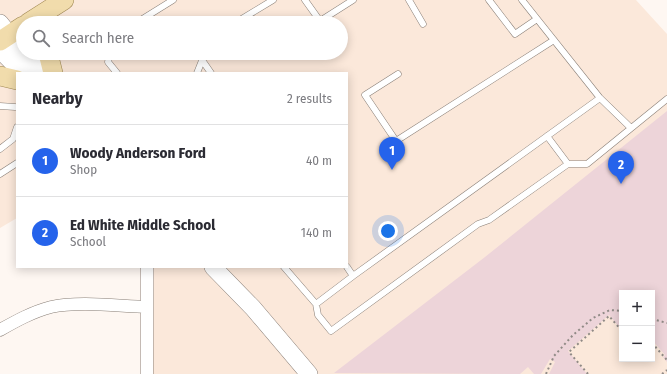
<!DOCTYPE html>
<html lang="en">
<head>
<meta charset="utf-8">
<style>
  :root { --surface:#fff; --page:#f2f2f3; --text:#2b2b33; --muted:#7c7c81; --line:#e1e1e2; --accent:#2563eb }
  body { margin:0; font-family:"Fira Sans Condensed",sans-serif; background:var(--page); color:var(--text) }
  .controls { position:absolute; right:12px; bottom:12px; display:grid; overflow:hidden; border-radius:0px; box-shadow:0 2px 10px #0003 }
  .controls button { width:36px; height:36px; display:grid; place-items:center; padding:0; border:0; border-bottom:1px solid var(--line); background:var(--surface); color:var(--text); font:20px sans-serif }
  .you { position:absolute; left:388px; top:231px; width:14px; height:14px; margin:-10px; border:3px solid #fff; border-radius:50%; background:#1a73e8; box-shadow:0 0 0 6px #1a73e833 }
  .badge { display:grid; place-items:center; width:26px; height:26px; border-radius:50%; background:var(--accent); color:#fff; font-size:13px; font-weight:700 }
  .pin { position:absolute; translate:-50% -33px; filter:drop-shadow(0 1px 2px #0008) }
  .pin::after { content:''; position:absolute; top:21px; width:14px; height:12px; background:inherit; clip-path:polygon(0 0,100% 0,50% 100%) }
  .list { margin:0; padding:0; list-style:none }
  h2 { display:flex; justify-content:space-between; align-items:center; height:52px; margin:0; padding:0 16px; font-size:17px }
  h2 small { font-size:13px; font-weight:400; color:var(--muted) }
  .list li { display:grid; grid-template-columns:26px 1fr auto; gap:12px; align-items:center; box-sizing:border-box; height:72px; padding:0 16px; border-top:1px solid var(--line) }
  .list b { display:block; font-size:15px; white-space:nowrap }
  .list p { margin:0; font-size:13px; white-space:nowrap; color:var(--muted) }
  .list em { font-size:13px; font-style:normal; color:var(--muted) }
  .icon { flex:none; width:22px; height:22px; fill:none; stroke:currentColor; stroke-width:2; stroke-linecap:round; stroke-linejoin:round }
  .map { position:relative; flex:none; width:667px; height:374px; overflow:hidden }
  .search { position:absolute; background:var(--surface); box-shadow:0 2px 10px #0003; left:16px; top:16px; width:332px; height:44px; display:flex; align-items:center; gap:10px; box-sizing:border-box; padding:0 14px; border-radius:22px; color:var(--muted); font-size:15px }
  .panel { position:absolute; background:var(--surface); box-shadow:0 2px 10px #0003; left:16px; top:72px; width:332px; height:196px; border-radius:0px }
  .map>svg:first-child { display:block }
</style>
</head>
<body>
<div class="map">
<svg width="667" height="374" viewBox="0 0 667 374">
  <rect width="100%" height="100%" fill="#fef7f2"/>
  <path fill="#fbe8da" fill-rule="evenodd" d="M 0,0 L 636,0 L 667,34 L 667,374 L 153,374 L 154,267 L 347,267 L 347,73 L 17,73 L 17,218 L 0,228 ZM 23,23 L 341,23 L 341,53 L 23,53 ZM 622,293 L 652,293 L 652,359 L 622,359 Z"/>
  <path fill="#edd4d9" d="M 667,111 L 667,362 L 663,357 L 665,355 L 652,340 L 652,293 L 622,293 L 622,325 L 619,327 L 609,315 L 568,351 L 587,374 L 549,374 L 555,362 L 550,359 L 541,374 L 534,374 L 528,367 L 520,374 L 334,373 L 485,257 Z"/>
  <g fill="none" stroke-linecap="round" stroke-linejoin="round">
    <defs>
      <path id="lane" d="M 305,0 L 320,21 L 353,0
        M 409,0 L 423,24
        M 489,0 L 515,34 L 537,19
        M 522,0 L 600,98 L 631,128
        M 136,23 L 173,0
        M 235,23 L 273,0
        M 110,53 L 108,62 L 117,73
        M 202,60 L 211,73
        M 197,73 L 205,53
        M 398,74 L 365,95 L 396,141 L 554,40
        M 0,106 L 15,107
        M 0,149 L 13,139 L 17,127
        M 568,164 L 587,164 L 667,99
        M 0,174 L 17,163
        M 284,267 L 316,304 L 353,276
        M 347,267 L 353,276 L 600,98
        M 316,304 L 318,315 L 331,331 L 478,224 L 489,220 L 568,164 L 547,136"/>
      <path id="street" d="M 147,267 L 147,374
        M 0,330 C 16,321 32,312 51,307 C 79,301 117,306 147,307"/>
      <path id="secondary" d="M 0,23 L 23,52
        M 0,50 L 23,73
        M 24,53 L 41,73
        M 213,267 L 253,308 L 309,374"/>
      <path id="primary" d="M 28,23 L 64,0
        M 0,41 L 23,26
        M 48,53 L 53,73
        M 0,76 L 17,80"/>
    </defs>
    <use href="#lane" stroke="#897f77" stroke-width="7"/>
    <use href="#street" stroke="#897f77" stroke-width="13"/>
    <use href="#secondary" stroke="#897f77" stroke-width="18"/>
    <use href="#primary" stroke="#9f8752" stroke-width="20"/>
    <path stroke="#908a86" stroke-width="2" stroke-dasharray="2 3" stroke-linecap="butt" d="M 652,319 L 667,323
      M 652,343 L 667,360
      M 546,374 L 554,356 L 573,335 L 593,318 L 610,310 L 622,311
      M 588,374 L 569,352 L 609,316 L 622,331
      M 662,374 L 667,370"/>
    <use href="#lane" stroke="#fff" stroke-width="6"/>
    <use href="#street" stroke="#fff" stroke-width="12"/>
    <use href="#secondary" stroke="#fff" stroke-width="17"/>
    <use href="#primary" stroke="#f1dcac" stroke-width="19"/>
  </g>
</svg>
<div class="controls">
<button>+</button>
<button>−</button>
</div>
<div class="you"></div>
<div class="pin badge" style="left:392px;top:170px">1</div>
<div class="pin badge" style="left:621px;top:184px">2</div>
<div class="search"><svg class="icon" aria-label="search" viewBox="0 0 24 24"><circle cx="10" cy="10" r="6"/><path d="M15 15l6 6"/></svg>Search here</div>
<section class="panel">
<h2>Nearby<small>2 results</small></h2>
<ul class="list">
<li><span class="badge">1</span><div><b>Woody Anderson Ford</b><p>Shop</p></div><em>40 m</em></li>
<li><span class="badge">2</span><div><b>Ed White Middle School</b><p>School</p></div><em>140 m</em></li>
</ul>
</section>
</div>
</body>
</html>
